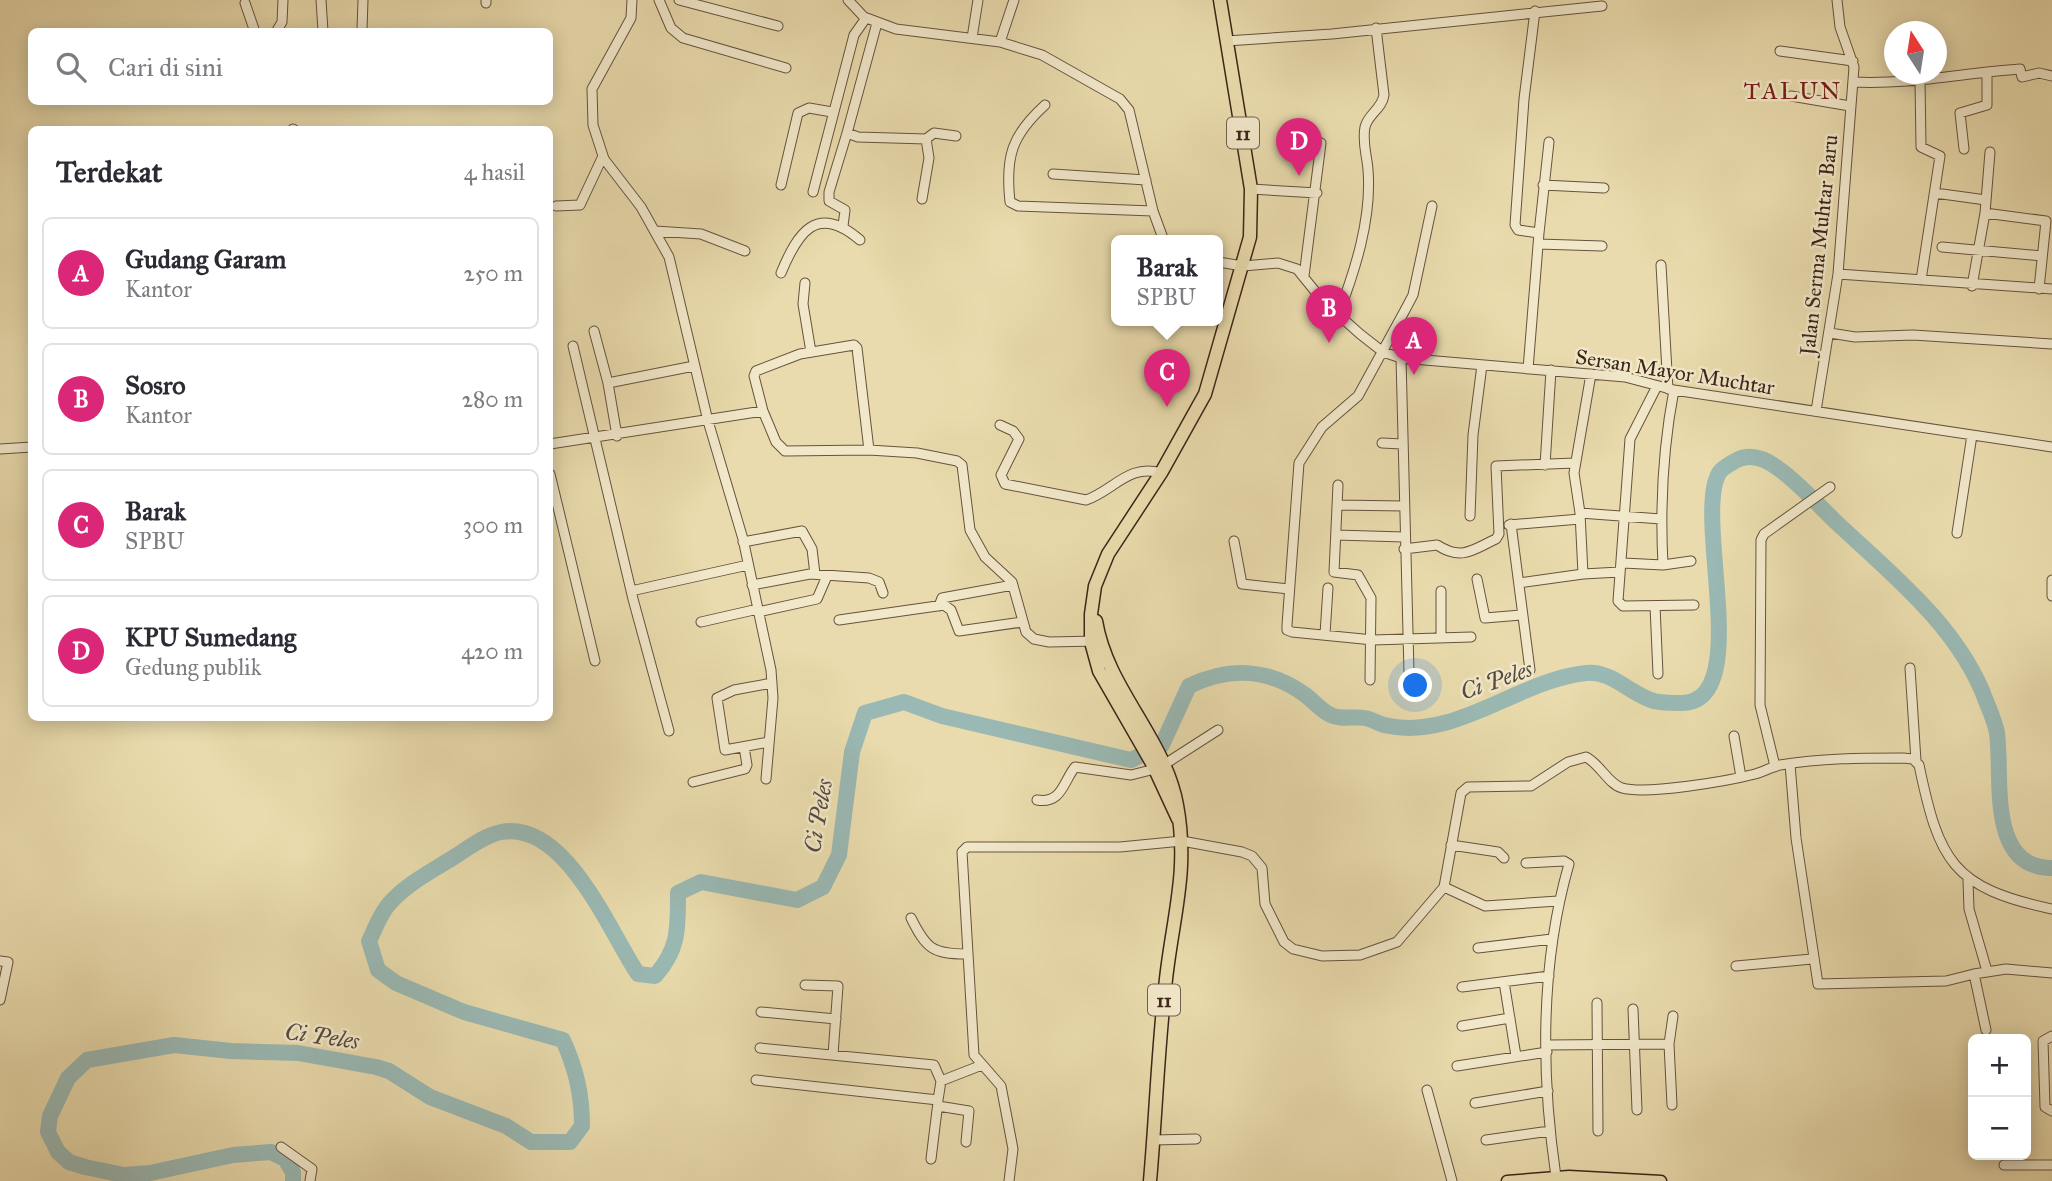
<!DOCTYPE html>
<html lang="id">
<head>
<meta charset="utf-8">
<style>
  :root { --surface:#fff; --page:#f7f7f7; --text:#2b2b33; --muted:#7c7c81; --line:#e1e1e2; --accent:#db2777 }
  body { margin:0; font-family:"IM FELL Great Primer",serif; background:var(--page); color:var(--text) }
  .controls { position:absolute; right:21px; bottom:21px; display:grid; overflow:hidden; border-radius:10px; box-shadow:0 4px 18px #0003 }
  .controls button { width:63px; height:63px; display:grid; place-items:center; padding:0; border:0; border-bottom:2px solid var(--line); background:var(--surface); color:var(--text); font:35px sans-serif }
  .compass { position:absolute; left:1884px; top:21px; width:63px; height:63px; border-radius:50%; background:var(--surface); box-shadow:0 4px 18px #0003; rotate:348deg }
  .you { position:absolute; left:1416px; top:686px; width:24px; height:24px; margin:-18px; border:5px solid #fff; border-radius:50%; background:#1a73e8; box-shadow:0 0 0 10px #1a73e833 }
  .badge { display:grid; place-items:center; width:46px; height:46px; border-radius:50%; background:var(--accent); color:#fff; font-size:23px; font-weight:700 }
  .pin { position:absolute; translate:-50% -58px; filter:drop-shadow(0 2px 4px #0008) }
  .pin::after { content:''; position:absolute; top:37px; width:24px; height:21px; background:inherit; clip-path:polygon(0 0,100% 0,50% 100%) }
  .popup { position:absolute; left:1111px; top:235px; width:112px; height:91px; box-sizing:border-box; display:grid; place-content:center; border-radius:10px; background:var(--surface); filter:drop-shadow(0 2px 5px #0005); font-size:23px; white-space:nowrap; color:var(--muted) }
  .popup b { font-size:26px; color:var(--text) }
  .popup::after { content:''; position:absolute; left:50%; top:100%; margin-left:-14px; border:14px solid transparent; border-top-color:var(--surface) }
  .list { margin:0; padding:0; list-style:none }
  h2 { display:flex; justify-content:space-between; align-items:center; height:91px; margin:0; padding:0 28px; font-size:30px }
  h2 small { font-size:23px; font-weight:400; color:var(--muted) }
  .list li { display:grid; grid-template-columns:46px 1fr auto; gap:21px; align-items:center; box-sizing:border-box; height:112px; margin:0 14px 14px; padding:0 14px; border:2px solid var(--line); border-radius:10px }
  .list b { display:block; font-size:26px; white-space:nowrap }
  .list p { margin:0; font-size:23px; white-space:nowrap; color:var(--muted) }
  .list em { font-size:23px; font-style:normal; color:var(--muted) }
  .icon { flex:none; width:38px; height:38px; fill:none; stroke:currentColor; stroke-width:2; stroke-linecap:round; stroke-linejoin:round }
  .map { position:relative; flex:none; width:2052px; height:1181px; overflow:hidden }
  .search { position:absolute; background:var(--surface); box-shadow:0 4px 18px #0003; left:28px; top:28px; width:525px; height:77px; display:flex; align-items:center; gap:18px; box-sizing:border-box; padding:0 24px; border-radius:10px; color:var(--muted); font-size:26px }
  .panel { position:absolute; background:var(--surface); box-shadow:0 4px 18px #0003; left:28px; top:126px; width:525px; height:595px; border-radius:10px }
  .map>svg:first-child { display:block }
</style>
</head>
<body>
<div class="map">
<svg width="2052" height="1181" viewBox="0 0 2052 1181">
  <rect width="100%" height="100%" fill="#e9dbad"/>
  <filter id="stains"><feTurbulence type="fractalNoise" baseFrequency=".00286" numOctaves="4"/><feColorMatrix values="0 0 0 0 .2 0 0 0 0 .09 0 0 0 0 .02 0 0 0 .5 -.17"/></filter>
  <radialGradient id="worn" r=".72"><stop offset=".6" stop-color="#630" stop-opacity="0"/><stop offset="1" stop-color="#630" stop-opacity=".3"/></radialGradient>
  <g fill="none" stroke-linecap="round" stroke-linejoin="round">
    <path stroke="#9ab9b4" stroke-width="16" d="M 293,1181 L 293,1172 L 285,1159 L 271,1152 L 233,1155 L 150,1173 L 124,1175 L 85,1167 L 69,1162 L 58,1152 L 48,1132 L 50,1116 L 68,1078 L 87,1060 L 174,1045 L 231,1051 L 298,1053 L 376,1067 L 389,1071 L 430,1097 L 506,1126 L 531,1142 L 570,1142 L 582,1126 C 582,1094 576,1069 563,1040 L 464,1012 L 396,983 L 378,970 L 369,941 C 375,929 380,914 389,904 C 406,884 432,871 454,857 C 467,849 485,835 501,832 C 566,820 610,933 638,974 L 655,976 C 679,949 678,929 678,893 L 701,882 L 797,900 L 823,887 L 839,855 L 852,752 L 865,713 L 904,702 L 942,716 L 1131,760 L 1162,745 L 1189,686 C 1228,667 1268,668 1304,694 C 1313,700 1321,711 1331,715 C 1340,720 1354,716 1365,718 C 1371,719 1377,723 1384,725 C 1455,742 1518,680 1586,673 C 1611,670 1630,694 1654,701 C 1662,703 1672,703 1681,703 C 1755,703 1693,518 1719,473 C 1722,468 1730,464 1735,461 C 1750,452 1766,459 1779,469 C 1800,484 1819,506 1838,524 C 1893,575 1960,629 1986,701 C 1990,711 1995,722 1997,733 C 2003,775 1986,868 2052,868"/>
    <defs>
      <path id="minor" d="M 321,0 L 323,31
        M 632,0 L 631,18 L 592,89 L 593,125 L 604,159 L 641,207 L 669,257 L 708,421 L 743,539 L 771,670 L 773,698 L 766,779
        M 659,0 L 671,28 L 683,38 L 786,68
        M 679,0 L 778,26
        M 848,0 L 864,17 L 896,29 L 1000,42 L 1042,55 L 1120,99 L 1129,110 L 1153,211 L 1164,241
        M 245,3 L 255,32
        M 486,3 L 486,0
        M 877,23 L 847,133 L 858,137 L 926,139 L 929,158 L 922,199
        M 362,29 L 363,0
        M 276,32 L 282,22 L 283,0
        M 972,38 L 978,0
        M 1226,41 L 1332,34 L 1602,6
        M 1000,42 L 1014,0
        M 1780,51 L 1853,61
        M 1920,80 L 1921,147 L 1940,156 L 1921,280
        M 1853,82 C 1909,85 1963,73 2020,69 L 2022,77 L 2039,73 L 2052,76
        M 1791,96 L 1850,106
        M 1045,105 C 1012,135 1005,156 1010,202 L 1018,206 L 1153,211
        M 293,129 L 294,130
        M 926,139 L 934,133 L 956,136
        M 1964,149 L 1960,113 L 1987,105 L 1987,72
        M 1053,174 L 1146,180
        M 781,185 L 798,113 L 809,108 L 832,112
        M 1543,185 L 1604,188
        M 1251,189 L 1317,193
        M 813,192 L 854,35 L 866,18
        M 1935,193 L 1986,200
        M 556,206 L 580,205 L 603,156
        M 1432,206 L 1413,295 L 1404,312 L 1358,396 L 1322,427 L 1299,463 L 1287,625 L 1287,630 L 1292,632 L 1373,640 L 1471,637
        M 1985,213 L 2046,221 L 2039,289
        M 843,226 L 845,210 L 829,201 L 829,192 L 847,133
        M 655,231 L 701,234 L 745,251
        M 1539,233 L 1549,142
        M 1538,244 L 1602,246
        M 1942,247 L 2042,256
        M 1218,262 L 1243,266 L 1278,263 L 1297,269 L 1323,301 L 1360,334 L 1383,352 L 1401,358 L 1625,377 L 1674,390 L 2052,447
        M 1661,265 L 1668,389
        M 781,273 C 798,232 817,203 860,240
        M 1838,274 L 2052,289
        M 1304,276 L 1321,143
        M 805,283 L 803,304 L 811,352
        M 1972,286 L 1985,213 L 1990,152
        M 1338,315 C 1355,271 1372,218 1368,170 C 1367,155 1362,143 1365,127 C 1368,114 1382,109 1384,95 L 1376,28
        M 594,331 L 608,383 L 617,436
        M 1830,333 L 1855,337 L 1913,335 L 2052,344
        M 573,346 L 633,599 L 669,731
        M 1401,358 L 1409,672
        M 1528,369 L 1539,233 L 1518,230 L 1515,225 L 1524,99 L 1535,11
        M 608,383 L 694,366
        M 1657,386 L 1630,439 L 1618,601 L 1623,606 L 1694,605
        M 763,411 L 754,376 L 756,371 L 800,354 L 854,345 L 857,348 L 869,450
        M 1816,411 L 1838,274 L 1854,67 L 1840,27 L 1837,0
        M 1000,425 L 1013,431 L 1019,439 L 1001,475 L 1005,484 L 1086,500 C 1113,491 1129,463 1161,473
        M 1382,443 L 1402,444
        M 550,444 L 763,411 L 776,442 L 785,451 L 869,450 L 917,453 L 957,461 L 962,465 L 970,530 L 985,557 L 1012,582 L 1026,632 L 1034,639 L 1049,642 L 1097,641
        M 0,449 L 32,447
        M 1545,465 L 1551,370
        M 550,474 L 595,661
        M 1338,485 L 1334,572 L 1358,575 L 1371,598 L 1370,680
        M 1337,505 L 1404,506
        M 1580,513 L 1661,519
        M 1470,516 L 1473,435 L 1482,365
        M 1511,524 L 1530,670
        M 1509,525 L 1580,519
        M 1957,533 L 1972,435
        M 1336,535 L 1404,537
        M 1234,541 L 1242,584 L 1289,589
        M 743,542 L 802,531 L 812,549 L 815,574
        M 1404,549 L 1437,545 C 1462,561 1472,550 1496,539 L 1499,534 L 1496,466 L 1575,463
        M 1623,563 L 1663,565 L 1691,561
        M 1663,565 C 1660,507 1663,447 1674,390
        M 1583,574 L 1620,572
        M 1477,579 L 1485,618 L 1521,615
        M 2052,580 L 2052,596
        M 1519,583 L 1583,574 L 1580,513 L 1574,473 L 1591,374
        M 752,585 L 810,574 L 869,578 L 879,582 L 883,593
        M 631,591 L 748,565
        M 939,606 L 942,598 L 1013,585
        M 1655,606 L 1658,674
        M 758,612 L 817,599 L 827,576
        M 839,620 L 944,605 L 951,610 L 959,631 L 1022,622
        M 701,622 L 758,609
        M 1325,634 L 1328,588
        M 1441,636 L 1441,591
        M 1910,668 L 1916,761
        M 1734,736 L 1741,777
        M 769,742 L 725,750 L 717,698 L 734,690 L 772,683
        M 1165,764 L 1218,730
        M 1790,764 L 1796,838 L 1818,984 L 1946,981 L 1974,974
        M 1775,766 L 1760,705 L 1761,540 L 1764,534 L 1830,487
        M 693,782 L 745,769 L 747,765 L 744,747
        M 1037,800 C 1062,804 1063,782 1075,767 L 1131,775 L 1155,769
        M 1451,845 L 1498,852 L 1504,858
        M 1526,863 L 1564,861 L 1569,864 C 1540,965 1541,1074 1556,1177
        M 1968,880 L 1969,909 L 1987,971
        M 1444,887 L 1485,906 L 1558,901
        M 911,918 C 926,948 932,954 966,954
        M 1478,948 L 1552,939
        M 0,961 L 8,962 L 0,1000
        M 1736,966 L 1812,959
        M 1504,982 L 1516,1056
        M 805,985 L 838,986 L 833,1055
        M 1462,987 L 1549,976
        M 1597,1003 L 1598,1131
        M 1633,1009 L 1637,1110
        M 761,1012 L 836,1019
        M 1462,1026 L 1510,1018
        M 1986,1030 L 1974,974 L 2006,969 L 2052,973
        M 2052,1036 L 2043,1041 L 2045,1107 L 2052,1111
        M 1669,1044 L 1672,1105
        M 1547,1045 L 1669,1044 L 1673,1016
        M 760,1048 L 934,1065 L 941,1081 L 982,1065
        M 1457,1066 L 1547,1052
        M 756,1080 L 938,1100 L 941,1081
        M 1427,1090 L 1452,1181
        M 1475,1103 L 1548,1091
        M 938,1106 L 969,1111 L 966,1142
        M 1154,1140 L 1196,1139
        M 1486,1140 L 1550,1131
        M 281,1147 L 312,1169 L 310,1181
        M 931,1159 L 938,1102
        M 2004,1165 L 2052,1165
        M 1009,1181 L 1013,1149 L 1001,1086 L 974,1055 L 962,852 L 967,847 L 1120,847 L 1182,841 L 1242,852 L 1252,856 L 1262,868 L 1265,904 L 1284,942 L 1293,949 L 1322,956 L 1360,955 L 1397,942 L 1444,887 L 1461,793 L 1468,787 L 1531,786 L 1568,762 L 1586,757 C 1600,764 1608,784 1622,788 C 1647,795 1728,781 1755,774 C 1763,772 1771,767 1780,765 C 1821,758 1862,758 1903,758 L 1913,759 L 1919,765 C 1939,861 1952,888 2052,909"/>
      <path id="major" d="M 1507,1181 L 1569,1176 L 1661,1181"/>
      <path id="highway" d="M 1096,621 C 1107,689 1165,738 1177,805 C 1189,870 1173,916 1166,979 C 1158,1046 1156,1114 1150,1181
        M 1178,819 L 1153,765 L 1099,671 L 1091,642 L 1091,614 L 1095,586 L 1108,554 L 1161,473 L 1205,394 L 1250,237 L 1251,189 L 1220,0"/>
    </defs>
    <use href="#minor" stroke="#67523e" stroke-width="11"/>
    <use href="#major" stroke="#3c2419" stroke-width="13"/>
    <use href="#highway" stroke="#3c2419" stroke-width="15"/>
    <use href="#minor" stroke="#f1e8ca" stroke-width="9"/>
    <use href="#major" stroke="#e9dbad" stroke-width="10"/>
    <use href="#highway" stroke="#e9dbad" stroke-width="12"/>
  </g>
  <g text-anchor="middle" stroke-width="5" stroke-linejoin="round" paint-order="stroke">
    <g fill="#f1e8ca" stroke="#725f4e" stroke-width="2">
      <rect x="1227" y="117.5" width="32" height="31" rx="5"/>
      <rect x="1148" y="984.5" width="32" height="31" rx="5"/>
    </g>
    <g font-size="19" font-weight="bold" fill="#3c2419">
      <text x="1243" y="140">11</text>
      <text x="1164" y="1007">11</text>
    </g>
    <g font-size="21" fill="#3c2419" stroke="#f1e8ca">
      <text transform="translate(1819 245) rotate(-84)" y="7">Jalan Serma Muhtar Baru</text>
      <text transform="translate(1675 372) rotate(9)" y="7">Sersan Mayor Muchtar</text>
    </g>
    <g font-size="23" font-style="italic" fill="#544940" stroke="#f1e8ca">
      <text transform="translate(1496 680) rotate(-19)" y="8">Ci Peles</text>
      <text transform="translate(818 816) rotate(-80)" y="8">Ci Peles</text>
      <text transform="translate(322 1036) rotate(8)" y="8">Ci Peles</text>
    </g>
    <g font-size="24" letter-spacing="2" fill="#7a1f14" stroke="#f1e8ca">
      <text x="1793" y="99">TALUN</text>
    </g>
  </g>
  <rect width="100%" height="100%" filter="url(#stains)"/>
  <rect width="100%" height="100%" fill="url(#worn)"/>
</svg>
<div class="controls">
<button>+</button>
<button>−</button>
</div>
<svg class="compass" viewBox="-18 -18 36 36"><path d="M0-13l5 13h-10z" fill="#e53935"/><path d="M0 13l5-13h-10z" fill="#7c7c81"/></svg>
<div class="you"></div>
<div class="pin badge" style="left:1414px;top:375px">A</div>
<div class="pin badge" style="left:1329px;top:343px">B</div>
<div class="pin badge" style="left:1167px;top:407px">C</div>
<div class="popup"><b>Barak</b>SPBU</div>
<div class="pin badge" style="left:1299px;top:176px">D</div>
<div class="search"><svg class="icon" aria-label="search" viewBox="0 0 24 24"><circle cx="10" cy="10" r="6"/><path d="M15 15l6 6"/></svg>Cari di sini</div>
<section class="panel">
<h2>Terdekat<small>4 hasil</small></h2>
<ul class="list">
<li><span class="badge">A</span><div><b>Gudang Garam</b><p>Kantor</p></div><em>250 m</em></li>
<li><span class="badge">B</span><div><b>Sosro</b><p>Kantor</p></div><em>280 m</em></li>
<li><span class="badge">C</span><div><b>Barak</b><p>SPBU</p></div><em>300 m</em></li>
<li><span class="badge">D</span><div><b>KPU Sumedang</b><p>Gedung publik</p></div><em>420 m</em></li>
</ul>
</section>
</div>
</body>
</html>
